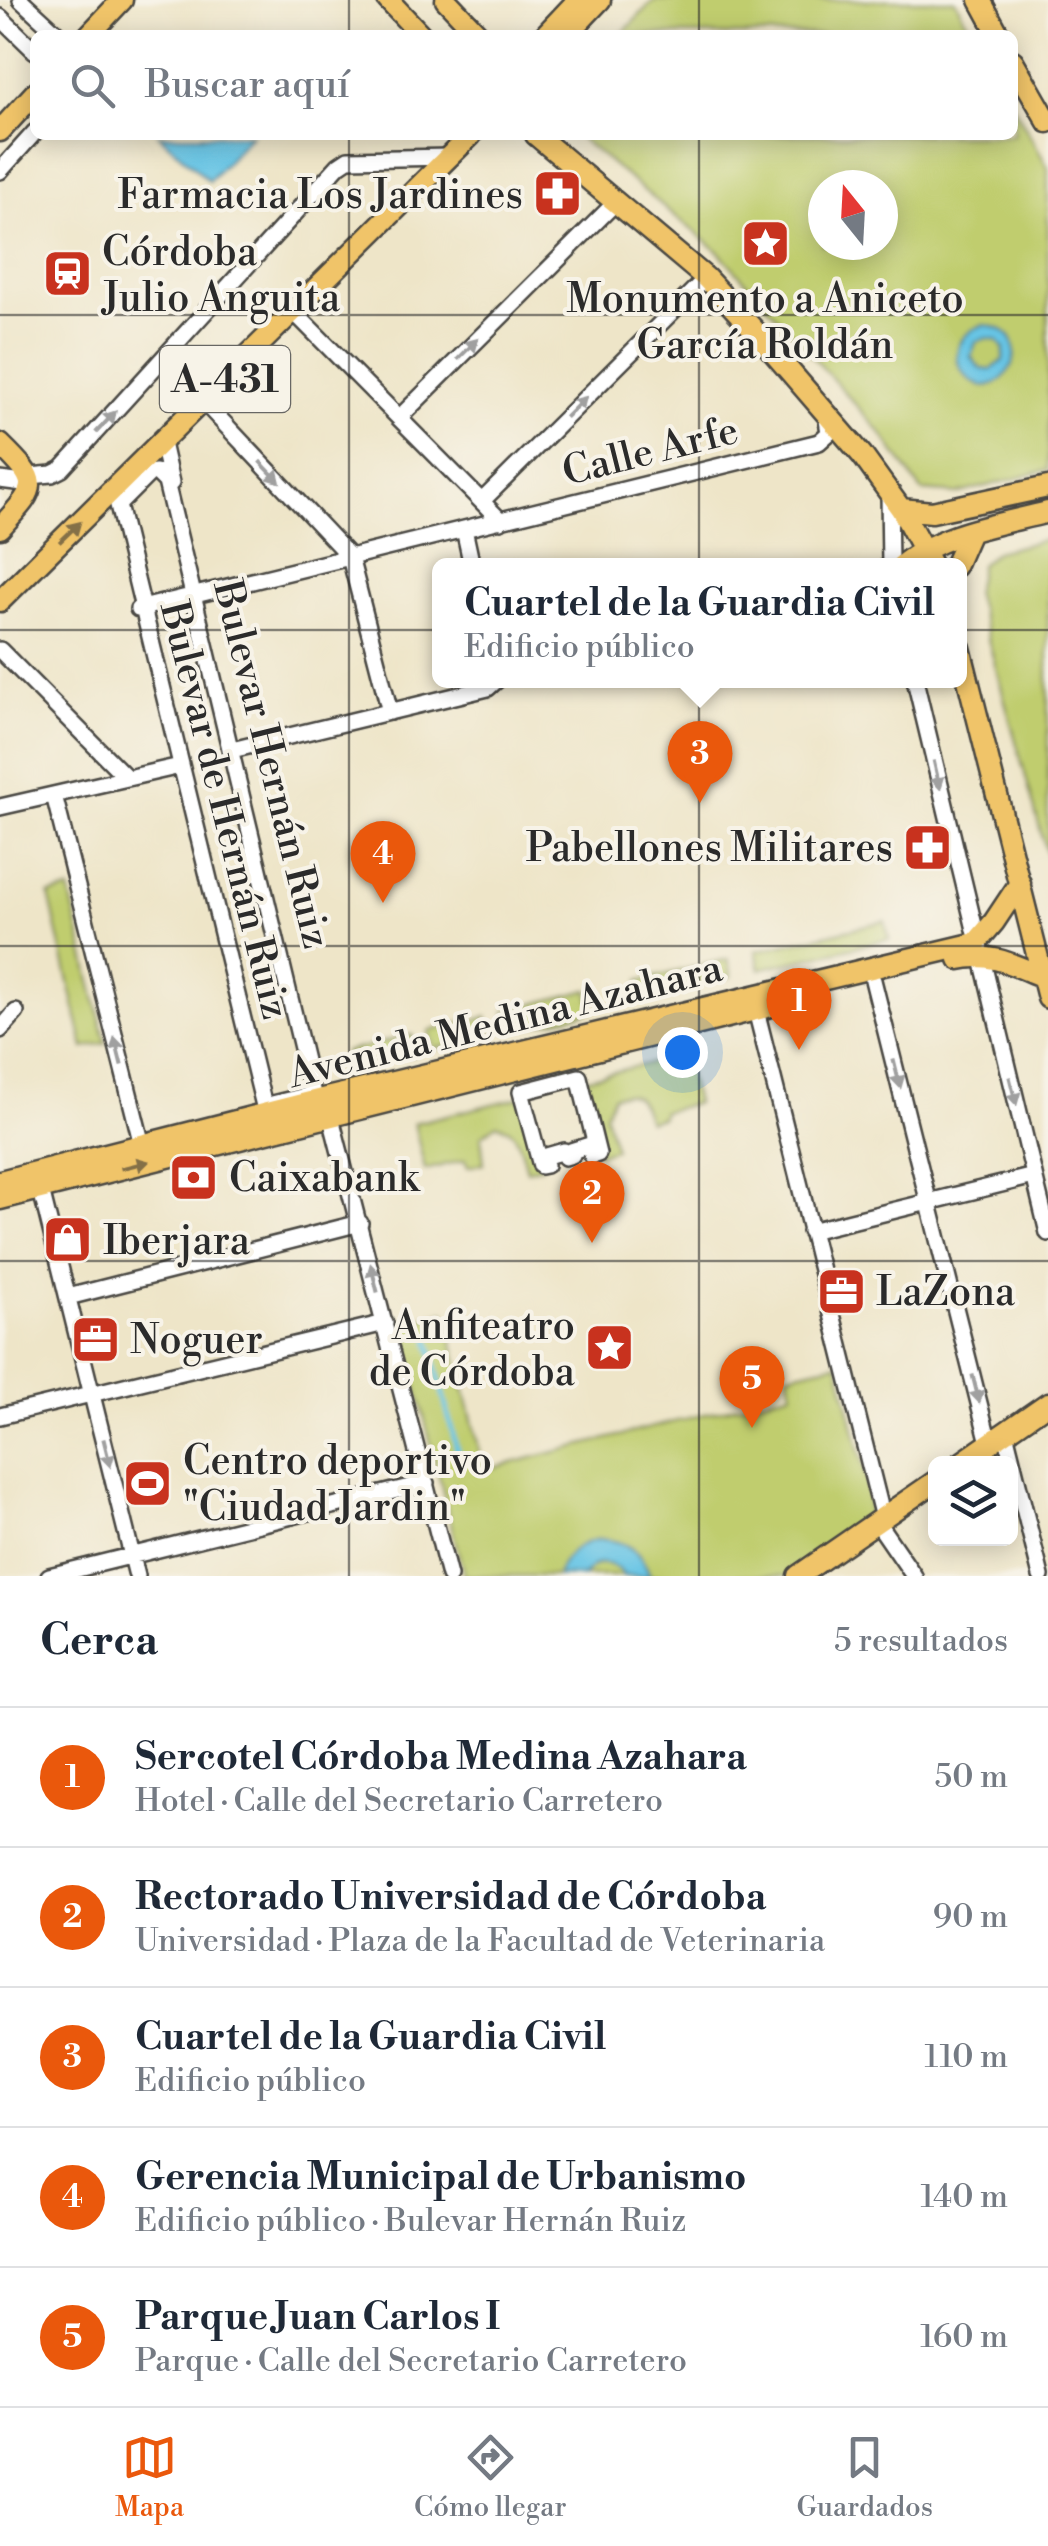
<!DOCTYPE html>
<html lang="es">
<head>
<meta charset="utf-8">
<style>
  :root { --surface:#fff; --page:#f2f2f3; --text:#1f2937; --muted:#747a83; --line:#e0e1e3; --accent:#ea580c }
  body { margin:0; font-family:"Libre Bodoni",serif; background:var(--page); color:var(--text) }
  .controls { position:absolute; right:30px; bottom:30px; display:grid; overflow:hidden; border-radius:15px; box-shadow:0 5px 25px #0003 }
  .controls button { width:90px; height:90px; display:grid; place-items:center; padding:0; border:0; border-bottom:2px solid var(--line); background:var(--surface); color:var(--text); font:50px sans-serif }
  .compass { position:absolute; left:808px; top:170px; width:90px; height:90px; border-radius:50%; background:var(--surface); box-shadow:0 5px 25px #0003; rotate:342deg }
  .you { position:absolute; left:682px; top:1052px; width:35px; height:35px; margin:-25px; border:8px solid #fff; border-radius:50%; background:#1a73e8; box-shadow:0 0 0 15px #1a73e833 }
  .badge { display:grid; place-items:center; width:65px; height:65px; border-radius:50%; background:var(--accent); color:#fff; font-size:32px; font-weight:700 }
  .pin { position:absolute; translate:-50% -82px; filter:drop-shadow(0 2px 5px #0008) }
  .pin::after { content:''; position:absolute; top:52px; width:35px; height:30px; background:inherit; clip-path:polygon(0 0,100% 0,50% 100%) }
  .popup { position:absolute; left:432px; top:558px; width:535px; height:130px; box-sizing:border-box; display:grid; place-content:center; border-radius:15px; background:var(--surface); filter:drop-shadow(0 2px 8px #0005); font-size:32px; white-space:nowrap; color:var(--muted) }
  .popup b { font-size:38px; color:var(--text) }
  .popup::after { content:''; position:absolute; left:50%; top:100%; margin-left:-20px; border:20px solid transparent; border-top-color:var(--surface) }
  .list { margin:0; padding:0; list-style:none }
  h2 { display:flex; justify-content:space-between; align-items:center; height:130px; margin:0; padding:0 40px; font-size:42px }
  h2 small { font-size:32px; font-weight:400; color:var(--muted) }
  .list li { display:grid; grid-template-columns:65px 1fr auto; gap:30px; align-items:center; box-sizing:border-box; height:140px; padding:0 40px; border-top:2px solid var(--line) }
  .list b { display:block; font-size:38px; white-space:nowrap }
  .list p { margin:0; font-size:32px; white-space:nowrap; color:var(--muted) }
  .list em { font-size:32px; font-style:normal; color:var(--muted) }
  .icon { flex:none; width:55px; height:55px; fill:none; stroke:currentColor; stroke-width:2; stroke-linecap:round; stroke-linejoin:round }
  .map { position:relative; flex:none; width:1048px; height:1576px; overflow:hidden }
  .search { position:absolute; background:var(--surface); box-shadow:0 5px 25px #0003; left:30px; right:30px; top:30px; height:110px; display:flex; align-items:center; gap:25px; box-sizing:border-box; padding:0 35px; border-radius:15px; color:var(--muted); font-size:38px }
  .sheet { height:830px; background:var(--surface) }
  nav { display:flex; justify-content:space-around; align-items:center; box-sizing:border-box; height:140px; border-top:2px solid var(--line); background:var(--surface); font-size:28px; color:var(--muted) }
  nav a { display:grid; justify-items:center; gap:5px }
  nav .on { color:var(--accent) }
  .map>svg:first-child { display:block }
</style>
</head>
<body>
<div class="map">
<svg width="1048" height="1576" viewBox="0 0 1048 1576">
  <rect width="100%" height="100%" fill="#f7f3e8"/>
  <filter id="ink" filterUnits="userSpaceOnUse"><feTurbulence type="fractalNoise" baseFrequency=".01" numOctaves="2"/><feDisplacementMap in="SourceGraphic" scale="20" xChannelSelector="R" yChannelSelector="G"/><feConvolveMatrix kernelMatrix="1 2 1 2 8 2 1 2 1" color-interpolation-filters="sRGB"/></filter>
  <filter id="wash" filterUnits="userSpaceOnUse"><feTurbulence type="fractalNoise" baseFrequency=".0048" numOctaves="4" result="noise"/><feDisplacementMap in="SourceGraphic" scale="40" xChannelSelector="R" yChannelSelector="G"/><feGaussianBlur stdDeviation="2.25" result="paint"/><feColorMatrix in="noise" values="0 0 0 0 0 0 0 0 0 0 0 0 0 0 0 0 0 1.4 0 .05"/><feComposite in="paint" operator="in"/></filter>
  <g filter="url(#wash)">
    <rect width="100%" height="100%" fill="#eee5c8"/>
    <path fill="#c0cd6e" stroke="#767c4c" stroke-width="2.5" fill-rule="evenodd" d="M 654,0 L 955,0 L 974,35 L 621,35 Z
      M 1013,105 L 1048,167 L 1048,470 L 957,494 L 922,491 L 881,433 L 718,251 L 576,135 L 1013,135 ZM 823,185 L 883,185 L 883,245 L 823,245 Z
      M 1048,539 L 1048,858 L 975,592 L 980,565 L 995,552 Z
      M 69,890 L 106,1043 L 84,1048 L 49,895 Z
      M 885,921 L 889,939 L 760,969 L 756,951 Z
      M 728,959 L 732,976 L 642,997 L 639,981 Z
      M 588,990 L 593,1011 L 511,1031 L 506,1011 Z
      M 487,1017 L 492,1035 L 434,1049 L 429,1031 Z
      M 412,1035 L 417,1054 L 350,1070 L 345,1052 Z
      M 683,1055 L 696,1103 L 662,1112 L 662,1117 L 648,1121 C 642,1101 635,1088 613,1096 L 605,1114 L 615,1149 L 598,1154 L 580,1080 Z
      M 522,1097 L 541,1166 L 527,1170 C 521,1150 520,1130 497,1124 L 481,1136 L 484,1163 L 468,1167 L 465,1160 L 425,1170 L 414,1123 Z
      M 445,1312 L 483,1464 L 492,1468 L 792,1392 L 788,1374 L 838,1363 L 867,1480 L 869,1518 L 787,1576 L 464,1576 L 401,1325 Z"/>
    <path fill="#67c5e5" stroke="#497888" stroke-width="2.5" fill-rule="evenodd" d="M 159,135 L 251,135 L 209,181 Z
      M 984,325 C 1048,330 997,419 963,372 C 949,352 963,330 984,325 ZM 986,338 L 997,340 L 1004,349 L 1003,360 L 991,370 L 981,369 L 971,357 L 976,342 Z
      M 601,1539 C 626,1541 642,1551 650,1576 L 624,1576 C 612,1560 595,1559 584,1576 L 557,1576 C 565,1554 578,1542 601,1539 Z"/>
    <g fill="none" stroke-linecap="round" stroke-linejoin="round">
      <path stroke="#67c5e5" stroke-width="5" d="M 429,1339 L 460,1462"/>
    </g>
  </g>
  <g filter="url(#ink)">
    <g fill="none" stroke-linecap="round" stroke-linejoin="round">
      <defs>
        <path id="minor" d="M 21,0 L 59,35
          M 0,17 L 35,51
          M 0,171 L 35,132
          M 292,310 L 501,521
          M 203,401 L 350,557 L 390,712
          M 399,418 L 615,203
          M 162,443 L 171,483
          M 156,472 L 166,482 L 313,1094 L 264,1106 L 118,505 L 150,473 Z
          M 30,476 L 52,474 L 62,469 L 339,165 L 348,159 L 449,157
          M 0,480 L 31,484
          M 889,493 L 890,566
          M 482,501 L 706,278
          M 464,529 L 472,566
          M 138,609 L 819,442 L 829,433 L 826,413
          M 0,650 L 126,777
          M 915,680 L 1048,1233
          M 236,749 L 488,688 L 497,680
          M 54,795 L 142,1145
          M 0,807 L 176,767
          M 873,980 L 989,1443
          M 756,1010 L 883,1518
          M 0,1030 L 16,1012
          M 579,1077 L 598,1154 L 592,1156 L 590,1145 L 571,1151 L 572,1155 L 565,1157 L 564,1151 L 543,1157 L 546,1165 L 541,1166 L 521,1092 Z
          M 329,1110 L 449,1576
          M 39,1182 L 137,1576
          M 810,1231 L 1034,1176
          M 68,1297 L 360,1223
          M 0,1416 L 385,1323
          M 1005,1432 L 1041,1576
          M 877,1522 L 914,1576
          M 49,1576 L 426,1483"/>
        <path id="major" d="M 388,0 L 421,35
          M 446,0 L 479,35
          M 980,0 L 999,35
          M 89,35 L 122,0
          M 545,35 L 578,0
          M 567,35 L 600,0
          M 1013,61 L 1048,122
          M 0,131 L 35,93
          M 536,135 L 706,278 L 755,331 L 862,455 L 901,509 L 932,566
          M 0,444 C 42,485 38,486 0,528
          M 901,509 L 932,512 L 1048,487
          M 901,566 C 941,532 998,525 1048,512
          M 955,566 L 970,532
          M 0,601 L 471,135
          M 960,648 L 1048,998
          M 959,959 C 990,952 1014,965 1043,977
          M 0,1181 L 322,1099 L 976,943 L 994,922 L 1020,883
          M 0,1199 L 771,1006
          M 960,1464 L 1048,1403
          M 798,1576 L 936,1481"/>
      </defs>
      <use href="#minor" stroke="#484743" stroke-width="20"/>
      <use href="#major" stroke="#484743" stroke-width="25"/>
      <use href="#minor" stroke="#fff" stroke-width="15"/>
      <use href="#major" stroke="#f0c469" stroke-width="20"/>
    </g>
    <defs><path id="oneway-solid" d="M-6-.8H1V-3.2L6.5 0L1 3.2V.8H-6Z" transform="scale(2.5)"/></defs>
    <g fill="#a0a0a0">
      <use href="#oneway-solid" transform="translate(468 349) rotate(-45)"/>
      <use href="#oneway-solid" transform="translate(576 407) rotate(-45)"/>
      <use href="#oneway-solid" transform="translate(106 422) rotate(-47)"/>
      <use href="#oneway-solid" transform="translate(270 472) rotate(46)"/>
      <use href="#oneway-solid" transform="translate(937 775) rotate(77)"/>
      <use href="#oneway-solid" transform="translate(118 1051) rotate(-104)"/>
      <use href="#oneway-solid" transform="translate(897 1074) rotate(76)"/>
      <use href="#oneway-solid" transform="translate(1013 1091) rotate(76)"/>
      <use href="#oneway-solid" transform="translate(374 1278) rotate(-104)"/>
      <use href="#oneway-solid" transform="translate(976 1389) rotate(76)"/>
      <use href="#oneway-solid" transform="translate(107 1453) rotate(76)"/>
    </g>
    <g fill="#847047">
      <use href="#oneway-solid" transform="translate(70 532) rotate(-44)"/>
      <use href="#oneway-solid" transform="translate(135 1165) rotate(-14)"/>
    </g>
  </g>
  <path fill="none" stroke="#2b2b2b" stroke-width="2.5" stroke-opacity="0.55" d="M 349,0 L 349,35M 699,0 L 699,35M 349,135 L 349,1576M 699,135 L 699,1576M 0,315 L 1048,315M 0,630 L 1048,630M 0,946 L 1048,946M 0,1261 L 1048,1261"/>
  <defs>
    <symbol id="pharmacy-square" viewBox="-11 -11 22 22"><rect x="-9" y="-9" width="18" height="18" rx="4" fill="#c8321e" stroke="#f7f3e8"/><path d="M-2-6h4v4h4v4h-4v4h-4v-4h-4v-4h4Z" fill="#fff"/></symbol>
    <symbol id="sight-square" viewBox="-11 -11 22 22"><rect x="-9" y="-9" width="18" height="18" rx="4" fill="#c8321e" stroke="#f7f3e8"/><path d="M0-6L1.8-2.2L6-1.7L2.9 1.2L3.7 5.4L0 3.3L-3.7 5.4L-2.9 1.2L-6-1.7L-1.8-2.2Z" fill="#fff"/></symbol>
    <symbol id="station-square" viewBox="-11 -11 22 22"><rect x="-9" y="-9" width="18" height="18" rx="4" fill="#c8321e" stroke="#f7f3e8"/><path d="M-3-6H3Q5-6 5-4V2Q5 4 3 4L4.5 6H3L1.5 4h-3L-3 6H-4.5L-3 4Q-5 4-5 2V-4Q-5-6-3-6ZM-3.5-4v3h7v-3ZM-3.5 1v1.5H-2V1ZM2 1v1.5H3.5V1Z" fill="#fff"/></symbol>
    <symbol id="bank-square" viewBox="-11 -11 22 22"><rect x="-9" y="-9" width="18" height="18" rx="4" fill="#c8321e" stroke="#f7f3e8"/><path d="M-6-4H6V4H-6ZM0-2.3a2.3 2.3 0 1 0 0 4.6a2.3 2.3 0 1 0 0-4.6Z" fill="#fff"/></symbol>
    <symbol id="shop-square" viewBox="-11 -11 22 22"><rect x="-9" y="-9" width="18" height="18" rx="4" fill="#c8321e" stroke="#f7f3e8"/><path d="M-5-2.5h2.3a2.7 3.5 0 0 1 5.4 0H5L5.5 6h-11ZM-1.5-2.5h3a1.5 2.3 0 0 0-3 0Z" fill="#fff"/></symbol>
    <symbol id="office-square" viewBox="-11 -11 22 22"><rect x="-9" y="-9" width="18" height="18" rx="4" fill="#c8321e" stroke="#f7f3e8"/><path d="M-6-3h4V-5.5h4V-3h4V5H-6ZM-1-4.5V-3h2v-1.5ZM-6 0V1H6V0Z" fill="#fff"/></symbol>
    <symbol id="stadium-square" viewBox="-11 -11 22 22"><rect x="-9" y="-9" width="18" height="18" rx="4" fill="#c8321e" stroke="#f7f3e8"/><path d="M0-5a6.5 5 0 1 0 0 10a6.5 5 0 1 0 0-10ZM-3.5-1.8h7v3.6h-7Z" fill="#fff"/></symbol>
  </defs>
  <g fill-rule="evenodd">
    <use href="#pharmacy-square" x="530" y="166" width="55" height="55"/>
    <use href="#sight-square" x="738" y="216" width="55" height="55"/>
    <use href="#station-square" x="40" y="246" width="55" height="55"/>
    <use href="#pharmacy-square" x="900" y="820" width="55" height="55"/>
    <use href="#bank-square" x="166" y="1150" width="55" height="55"/>
    <use href="#shop-square" x="40" y="1212" width="55" height="55"/>
    <use href="#office-square" x="814" y="1264" width="55" height="55"/>
    <use href="#office-square" x="68" y="1312" width="55" height="55"/>
    <use href="#sight-square" x="582" y="1320" width="55" height="55"/>
    <use href="#stadium-square" x="120" y="1456" width="55" height="55"/>
  </g>
  <g text-anchor="middle" stroke-width="8" stroke-linejoin="round" paint-order="stroke">
    <rect fill="#f7f3e8" stroke="#686764" stroke-width="2.5" x="160" y="346" width="130" height="66" rx="8"/>
    <g font-size="38" font-weight="bold" fill="#2b2b2b">
      <text x="225" y="392">A-431</text>
    </g>
    <g font-size="40" fill="#2b2b2b" stroke="#f7f3e8" text-anchor="start">
      <text x="523" y="208" text-anchor="end">Farmacia Los Jardines</text>
      <text x="102" y="265">Córdoba<tspan x="102" dy="46">Julio Anguita</tspan></text>
      <text x="765" y="312" text-anchor="middle">Monumento a Aniceto<tspan x="765" dy="46">García Roldán</tspan></text>
      <text x="893" y="861" text-anchor="end">Pabellones Militares</text>
      <text x="229" y="1191">Caixabank</text>
      <text x="103" y="1254">Iberjara</text>
      <text x="876" y="1305">LaZona</text>
      <text x="575" y="1339" text-anchor="end">Anfiteatro<tspan x="575" dy="46">de Córdoba</tspan></text>
      <text x="130" y="1353">Noguer</text>
      <text x="183" y="1474">Centro deportivo<tspan x="183" dy="46">"Ciudad Jardin"</tspan></text>
    </g>
    <g font-size="40" fill="#2b2b2b" stroke="#f7f3e8">
      <text transform="translate(650 450) rotate(-14)" y="14">Calle Arfe</text>
      <text transform="translate(273 764) rotate(76)" y="14">Bulevar Hernán Ruiz</text>
      <text transform="translate(226 810) rotate(76)" y="14">Bulevar de Hernán Ruiz</text>
      <text transform="translate(505 1020) rotate(-14)" y="14">Avenida Medina Azahara</text>
    </g>
  </g>
</svg>
<div class="controls">
<button><svg class="icon" aria-label="layers" viewBox="0 0 24 24"><path d="M12 4l9 5-9 5-9-5zM3 14l9 5 9-5"/></svg></button>
</div>
<svg class="compass" viewBox="-18 -18 36 36"><path d="M0-13l5 13h-10z" fill="#e53935"/><path d="M0 13l5-13h-10z" fill="#747a83"/></svg>
<div class="you"></div>
<div class="pin badge" style="left:799px;top:1050px">1</div>
<div class="pin badge" style="left:592px;top:1243px">2</div>
<div class="pin badge" style="left:700px;top:803px">3</div>
<div class="popup"><b>Cuartel de la Guardia Civil</b>Edificio público</div>
<div class="pin badge" style="left:383px;top:903px">4</div>
<div class="pin badge" style="left:752px;top:1428px">5</div>
<div class="search"><svg class="icon" aria-label="search" viewBox="0 0 24 24"><circle cx="10" cy="10" r="6"/><path d="M15 15l6 6"/></svg>Buscar aquí</div>
</div>
<section class="sheet">
<h2>Cerca<small>5 resultados</small></h2>
<ul class="list">
<li><span class="badge">1</span><div><b>Sercotel Córdoba Medina Azahara</b><p>Hotel · Calle del Secretario Carretero</p></div><em>50 m</em></li>
<li><span class="badge">2</span><div><b>Rectorado Universidad de Córdoba</b><p>Universidad · Plaza de la Facultad de Veterinaria</p></div><em>90 m</em></li>
<li><span class="badge">3</span><div><b>Cuartel de la Guardia Civil</b><p>Edificio público</p></div><em>110 m</em></li>
<li><span class="badge">4</span><div><b>Gerencia Municipal de Urbanismo</b><p>Edificio público · Bulevar Hernán Ruiz</p></div><em>140 m</em></li>
<li><span class="badge">5</span><div><b>Parque Juan Carlos I</b><p>Parque · Calle del Secretario Carretero</p></div><em>160 m</em></li>
</ul>
</section>
<nav>
<a class="on"><svg class="icon" aria-label="map" viewBox="0 0 24 24"><path d="M3 6l6-2 6 2 6-2v14l-6 2-6-2-6 2zM9 4v14M15 6v14"/></svg>Mapa</a>
<a><svg class="icon" aria-label="directions" viewBox="0 0 24 24"><path d="M12 3l9 9-9 9-9-9zM9 14v-3h6M13 9l2 2-2 2"/></svg>Cómo llegar</a>
<a><svg class="icon" aria-label="saved" viewBox="0 0 24 24"><path d="M7 4h10v16l-5-4-5 4z"/></svg>Guardados</a>
</nav>
</body>
</html>
